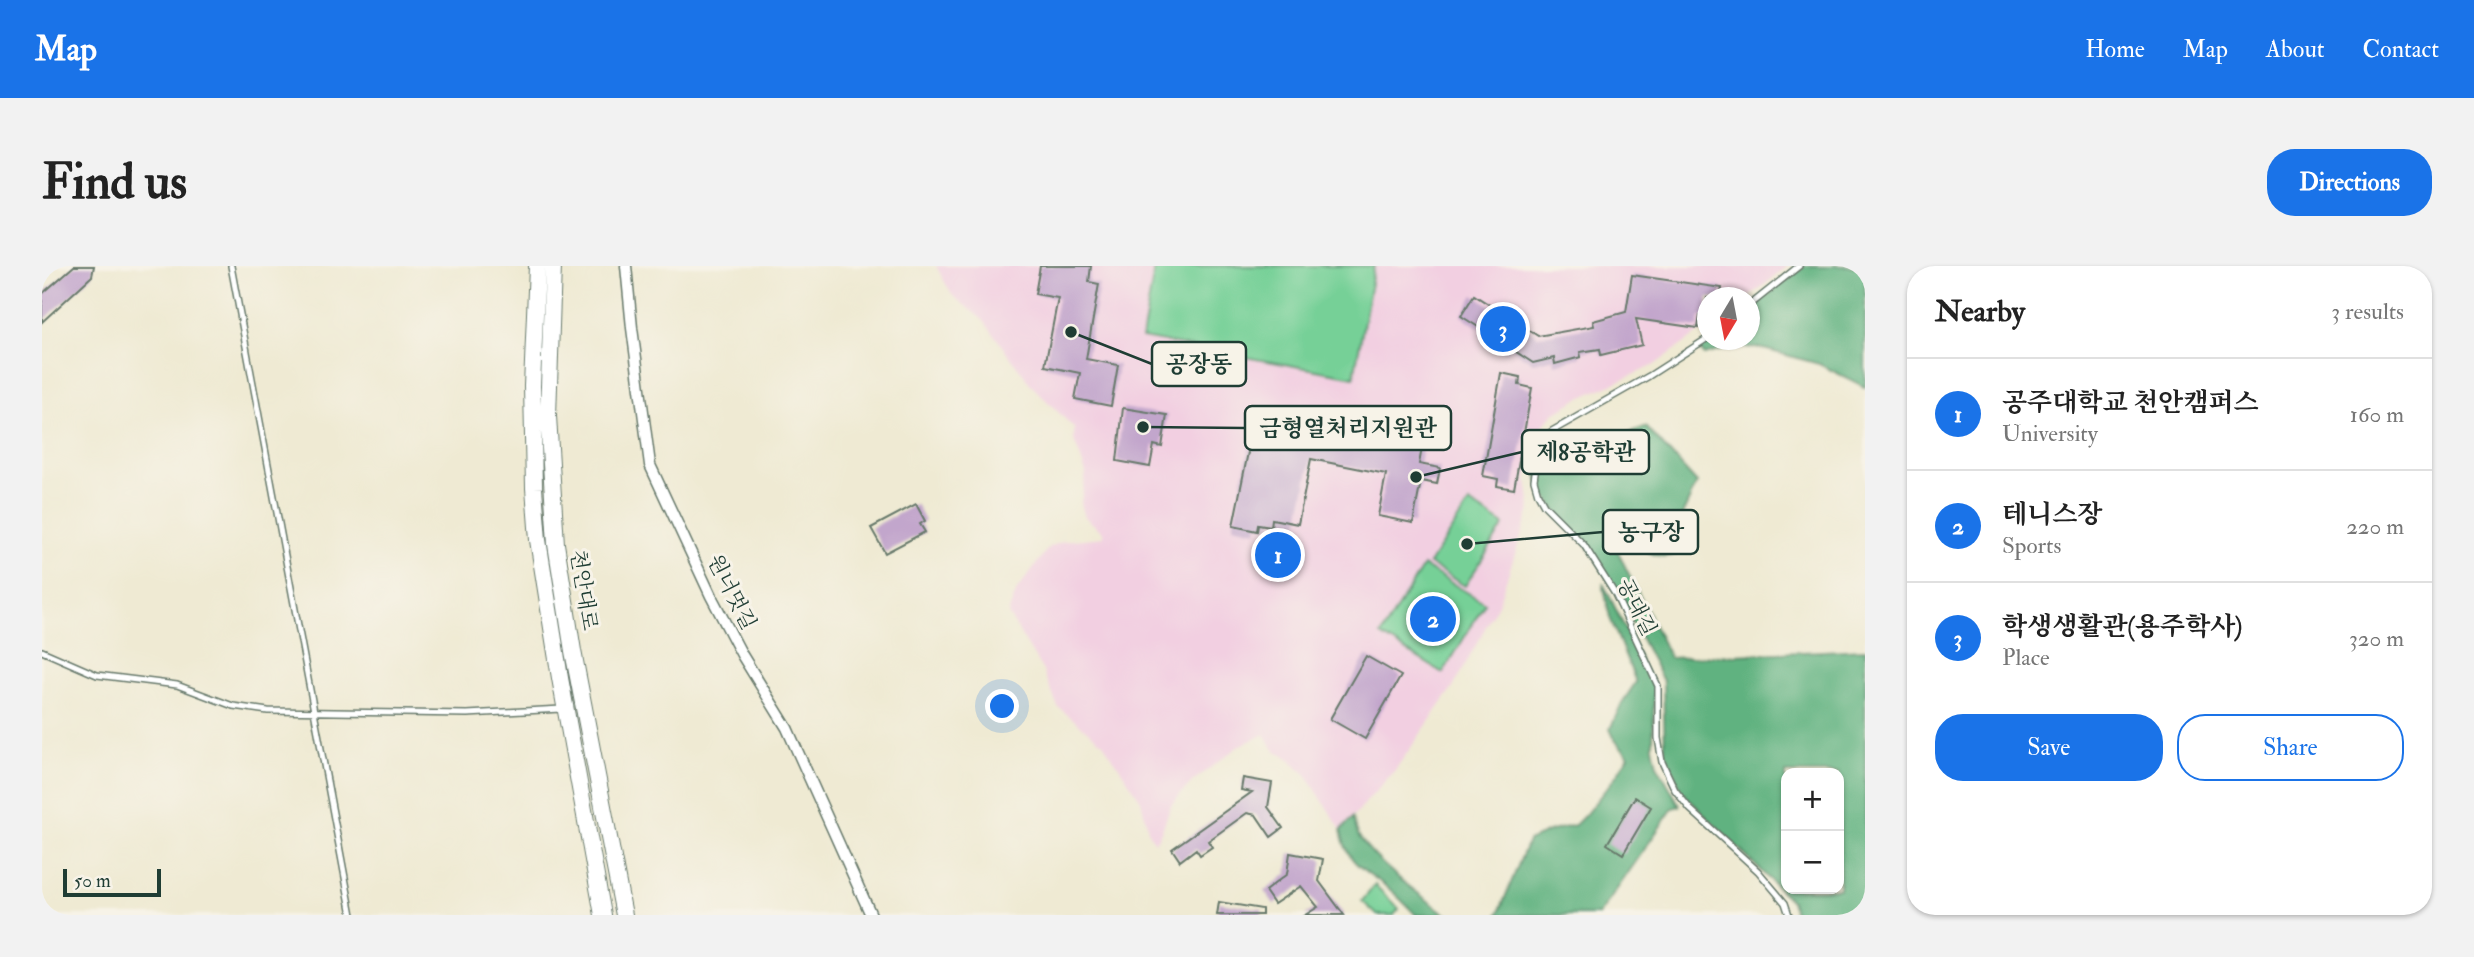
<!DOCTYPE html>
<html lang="en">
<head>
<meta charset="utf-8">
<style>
  :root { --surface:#fff; --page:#f2f2f2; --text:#222; --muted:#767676; --line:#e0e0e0; --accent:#1a73e8 }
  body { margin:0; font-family:"IM FELL Double Pica","Noto Serif KR",serif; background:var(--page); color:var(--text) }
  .controls { position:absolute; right:21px; bottom:21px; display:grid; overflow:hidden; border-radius:14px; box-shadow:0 2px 5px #0004 }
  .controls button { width:63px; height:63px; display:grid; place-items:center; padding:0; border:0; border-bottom:2px solid var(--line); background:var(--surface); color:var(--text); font:35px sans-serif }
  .compass { position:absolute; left:1655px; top:21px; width:63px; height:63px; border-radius:50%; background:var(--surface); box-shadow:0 2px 5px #0004; rotate:190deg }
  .scale { position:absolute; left:21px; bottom:18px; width:98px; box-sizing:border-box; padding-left:7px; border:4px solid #1f3d34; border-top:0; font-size:19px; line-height:24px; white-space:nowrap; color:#1f3d34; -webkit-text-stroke:5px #f7f3e8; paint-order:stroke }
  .you { position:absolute; left:961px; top:441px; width:24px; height:24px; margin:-18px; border:5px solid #fff; border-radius:50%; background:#1a73e8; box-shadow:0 0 0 10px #1a73e833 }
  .badge { display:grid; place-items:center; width:46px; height:46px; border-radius:50%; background:var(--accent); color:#fff; font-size:23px; font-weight:700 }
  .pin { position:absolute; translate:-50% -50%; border:4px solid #fff; box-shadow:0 2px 7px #0006 }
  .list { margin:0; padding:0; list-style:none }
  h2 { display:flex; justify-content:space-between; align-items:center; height:91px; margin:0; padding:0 28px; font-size:30px }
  h2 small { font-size:23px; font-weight:400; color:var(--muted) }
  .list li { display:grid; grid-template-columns:46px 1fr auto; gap:21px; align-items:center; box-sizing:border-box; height:112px; padding:0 28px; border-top:2px solid var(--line) }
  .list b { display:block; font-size:26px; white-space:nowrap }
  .list p { margin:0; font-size:23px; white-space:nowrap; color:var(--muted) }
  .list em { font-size:23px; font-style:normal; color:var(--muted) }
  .actions { display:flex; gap:14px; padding:21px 28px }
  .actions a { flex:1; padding:16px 0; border:2px solid var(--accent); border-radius:28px; text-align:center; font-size:24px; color:var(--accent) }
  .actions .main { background:var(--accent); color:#fff }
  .map { position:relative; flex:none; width:1823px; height:649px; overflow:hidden; border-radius:28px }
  header { display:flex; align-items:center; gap:42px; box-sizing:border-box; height:98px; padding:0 35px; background:var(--accent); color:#fff }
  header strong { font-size:33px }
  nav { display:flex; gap:38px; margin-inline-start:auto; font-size:24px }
  .intro { display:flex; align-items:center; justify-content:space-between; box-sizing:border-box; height:168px; padding:0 42px }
  h1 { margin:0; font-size:49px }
  .button { padding:18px 32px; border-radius:28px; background:var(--accent); color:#fff; font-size:24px; font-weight:700 }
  main { display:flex; gap:42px; padding:0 42px }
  aside { flex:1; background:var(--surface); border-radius:28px; box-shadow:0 2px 5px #0004 }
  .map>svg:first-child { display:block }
</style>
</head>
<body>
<header>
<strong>Map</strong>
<nav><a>Home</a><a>Map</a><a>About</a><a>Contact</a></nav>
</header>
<div class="intro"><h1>Find us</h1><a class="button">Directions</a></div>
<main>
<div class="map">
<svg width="1823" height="649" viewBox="0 0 1823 649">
  <rect width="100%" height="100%" fill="#f7f3e8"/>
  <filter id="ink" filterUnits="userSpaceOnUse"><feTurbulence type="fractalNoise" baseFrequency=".0143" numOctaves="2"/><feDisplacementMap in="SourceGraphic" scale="14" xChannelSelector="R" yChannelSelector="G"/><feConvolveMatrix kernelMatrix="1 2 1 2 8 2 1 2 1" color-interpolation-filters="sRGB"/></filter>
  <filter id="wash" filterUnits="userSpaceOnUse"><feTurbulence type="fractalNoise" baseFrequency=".00686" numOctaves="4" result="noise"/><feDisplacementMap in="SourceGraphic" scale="28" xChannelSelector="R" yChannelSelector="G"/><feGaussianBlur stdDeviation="1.57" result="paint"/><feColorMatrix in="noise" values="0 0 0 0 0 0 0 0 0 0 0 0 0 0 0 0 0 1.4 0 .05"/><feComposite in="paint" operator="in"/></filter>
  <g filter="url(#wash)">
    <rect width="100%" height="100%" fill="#efead3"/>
    <path fill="#f2cfe1" d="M 894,0 L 1746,0 L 1707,31 L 1666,32 L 1665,61 L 1611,100 L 1536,133 L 1512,147 L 1500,161 L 1494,173 L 1485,214 L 1489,241 L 1456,338 L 1411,422 L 1353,504 L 1299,564 L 1265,510 L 1248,493 L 1232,484 L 1223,468 L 1197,480 L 1150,516 L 1129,539 L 1120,564 L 1113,576 L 1107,568 L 1099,534 L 1061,477 L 1016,441 L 1001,405 L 966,348 L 975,324 L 1007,281 L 1022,275 L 1060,271 L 1062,267 L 1044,252 L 1040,245 L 1039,235 L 1044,207 L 1032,174 L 1032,162 L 990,120 L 941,54 L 910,29 Z"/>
    <path fill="#76d097" stroke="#4a8666" stroke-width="2" d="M 1113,0 L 1332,0 L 1312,111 L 1100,72 Z
      M 1427,237 L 1462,259 L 1423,320 L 1387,298 Z
      M 1381,300 L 1443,337 L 1401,407 L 1339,369 Z
      M 1333,619 L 1357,643 L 1352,649 L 1335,649 L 1320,635 Z"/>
    <path fill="#60b280" stroke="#40785a" stroke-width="2" fill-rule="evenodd" d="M 1763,0 L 1823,0 L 1823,121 L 1777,98 L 1714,81 L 1684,83 L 1663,89 L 1655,83 L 1668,74 L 1708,74 L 1708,43 Z
      M 1604,161 L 1655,217 L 1641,247 L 1642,285 C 1619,295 1614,290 1593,279 L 1575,284 L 1628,392 L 1823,383 L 1823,649 L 1753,649 L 1749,635 L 1640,526 L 1623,485 L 1621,415 L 1570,317 L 1544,277 L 1522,255 L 1499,225 L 1495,208 L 1501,175 L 1510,192 ZM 1744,507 L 1797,507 L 1797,623 L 1744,623 Z
      M 1561,317 L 1612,422 L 1611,481 L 1615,499 L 1638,540 L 1631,542 L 1557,649 L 1456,649 L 1486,575 L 1509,565 L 1533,559 L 1543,549 L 1571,514 L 1587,490 L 1573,474 L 1568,463 L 1580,437 L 1594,416 L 1568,352 Z
      M 1311,551 C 1313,557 1314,566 1318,572 C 1338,601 1377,628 1405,649 L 1374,649 C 1365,640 1356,630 1346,622 C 1321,602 1305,599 1299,564 Z"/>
    <g id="blocks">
      <path fill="#c2a6cc" d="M 32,0 L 52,0 L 50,10 L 0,56 L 0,28 Z
        M 998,0 L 1049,0 L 1047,16 L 1057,18 L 1044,93 L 1076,99 L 1069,140 L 1033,133 L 1038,107 L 1003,100 L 1016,32 L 993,28 Z
        M 1590,9 L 1680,22 L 1678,32 L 1665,32 L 1665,51 L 1658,50 L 1656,62 L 1594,53 L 1600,79 L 1559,89 L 1558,83 L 1538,86 L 1539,91 L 1513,98 L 1512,92 L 1491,97 L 1468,82 L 1465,87 L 1438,69 L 1441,64 L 1419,50 L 1432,29 L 1496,70 L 1552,60 L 1551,55 L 1584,46 Z
        M 1459,107 L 1478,111 L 1477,119 L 1490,122 L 1472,223 L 1455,220 L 1456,213 L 1441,210 Z
        M 1081,142 L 1125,149 L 1120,181 L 1112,179 L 1108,201 L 1075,195 Z
        M 1214,147 L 1286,161 L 1283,175 L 1307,180 L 1310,168 L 1380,182 L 1377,198 L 1398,202 L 1395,218 L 1379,215 L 1371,257 L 1336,250 L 1344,208 L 1269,193 L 1256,258 L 1230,253 L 1229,261 L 1216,259 L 1215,265 L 1191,260 Z
        M 874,238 L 883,255 L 878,258 L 883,266 L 843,287 L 829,262 Z
        M 1324,390 L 1359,410 L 1323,473 L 1288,453 Z
        M 1201,512 L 1230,517 L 1226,541 L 1241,562 L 1229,571 L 1214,549 L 1205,547 L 1166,575 L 1170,581 L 1158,589 L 1154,583 L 1138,595 L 1130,583 L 1210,526 L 1199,524 Z
        M 1593,531 L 1609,541 L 1581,588 L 1565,578 Z
        M 1248,587 L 1281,593 L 1277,615 L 1302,649 L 1263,649 L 1276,641 L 1259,620 L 1232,638 L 1223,625 L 1245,608 Z
        M 1177,636 L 1220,643 L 1220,649 L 1175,649 Z"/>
    </g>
  </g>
  <g filter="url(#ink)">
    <use href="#blocks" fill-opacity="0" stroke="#687a6c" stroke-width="2"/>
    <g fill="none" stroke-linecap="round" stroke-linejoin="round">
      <defs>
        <path id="service" d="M 189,0 L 310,649
          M 1708,39 L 1757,0
          M 1666,72 L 1607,110 L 1510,165 L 1497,178 L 1492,214 L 1496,228 L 1502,239 L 1542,279 L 1573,328 L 1616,420 L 1616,472 L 1620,496 L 1633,524 L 1648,543 L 1716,605 L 1743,637 L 1747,649
          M 0,385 L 55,409 L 135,419 L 191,440 L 226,445 L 425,448 L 520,443"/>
        <path id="minor" d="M 584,0 L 590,62 L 608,199 L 669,330 L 700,389 L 745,462 L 829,649"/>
        <path id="primary" d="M 495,0 L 490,120 L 492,222 L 496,274 L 518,412 L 561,649
          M 511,0 L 506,150 L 514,278 L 531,385 L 582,649"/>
      </defs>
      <use href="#service" stroke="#687a6c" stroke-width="8"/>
      <use href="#minor" stroke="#687a6c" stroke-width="13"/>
      <use href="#primary" stroke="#687a6c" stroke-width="18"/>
      <path stroke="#687a6c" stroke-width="2.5" stroke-dasharray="5 5" stroke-linecap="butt" d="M 1347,152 L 1377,157"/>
      <use href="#service" stroke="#fff" stroke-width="5"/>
      <use href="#minor" stroke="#fff" stroke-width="10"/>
      <use href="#primary" stroke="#fff" stroke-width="16"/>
    </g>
  </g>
  <g text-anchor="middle" stroke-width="6" stroke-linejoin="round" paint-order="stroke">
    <g font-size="21" fill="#1f3d34" stroke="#f7f3e8">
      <text transform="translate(542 324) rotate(81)" y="7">천안대로</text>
      <text transform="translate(690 326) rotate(63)" y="7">원너멋길</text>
      <text transform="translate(1595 341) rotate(63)" y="7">공대길</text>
    </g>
  </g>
  <path fill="none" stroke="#1f3d34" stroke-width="2.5" d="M1029 66L1110 98M1101 161L1203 162M1374 211L1480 186M1425 278L1561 266"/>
  <g fill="#1f3d34" stroke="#f7f3e8" stroke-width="2.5">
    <circle cx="1029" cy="66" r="7"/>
    <circle cx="1101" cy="161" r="7"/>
    <circle cx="1374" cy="211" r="7"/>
    <circle cx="1425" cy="278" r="7"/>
  </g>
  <g fill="#f7f3e8" stroke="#1f3d34" stroke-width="2.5">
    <rect x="1110" y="76" width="94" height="44" rx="7"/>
    <rect x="1203" y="140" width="206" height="44" rx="7"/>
    <rect x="1480" y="164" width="127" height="44" rx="7"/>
    <rect x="1561" y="244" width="95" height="44" rx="7"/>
  </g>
  <g font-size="23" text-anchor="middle" font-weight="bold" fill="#1f3d34">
    <text x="1157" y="106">공장동</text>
    <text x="1306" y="170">금형열처리지원관</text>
    <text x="1544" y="194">제8공학관</text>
    <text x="1609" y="274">농구장</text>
  </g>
</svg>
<div class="controls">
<button>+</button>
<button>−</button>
</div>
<svg class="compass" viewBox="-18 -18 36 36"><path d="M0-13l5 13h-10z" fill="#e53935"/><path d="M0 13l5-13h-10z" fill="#767676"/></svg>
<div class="scale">50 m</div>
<div class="you"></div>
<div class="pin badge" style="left:1236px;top:289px">1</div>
<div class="pin badge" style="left:1391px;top:353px">2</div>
<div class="pin badge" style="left:1461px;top:63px">3</div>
</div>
<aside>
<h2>Nearby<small>3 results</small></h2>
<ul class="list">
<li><span class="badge">1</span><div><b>공주대학교 천안캠퍼스</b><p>University</p></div><em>160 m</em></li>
<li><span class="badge">2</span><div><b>테니스장</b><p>Sports</p></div><em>220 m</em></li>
<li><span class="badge">3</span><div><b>학생생활관(용주학사)</b><p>Place</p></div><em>320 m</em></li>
</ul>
<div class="actions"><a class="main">Save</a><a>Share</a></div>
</aside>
</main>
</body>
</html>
